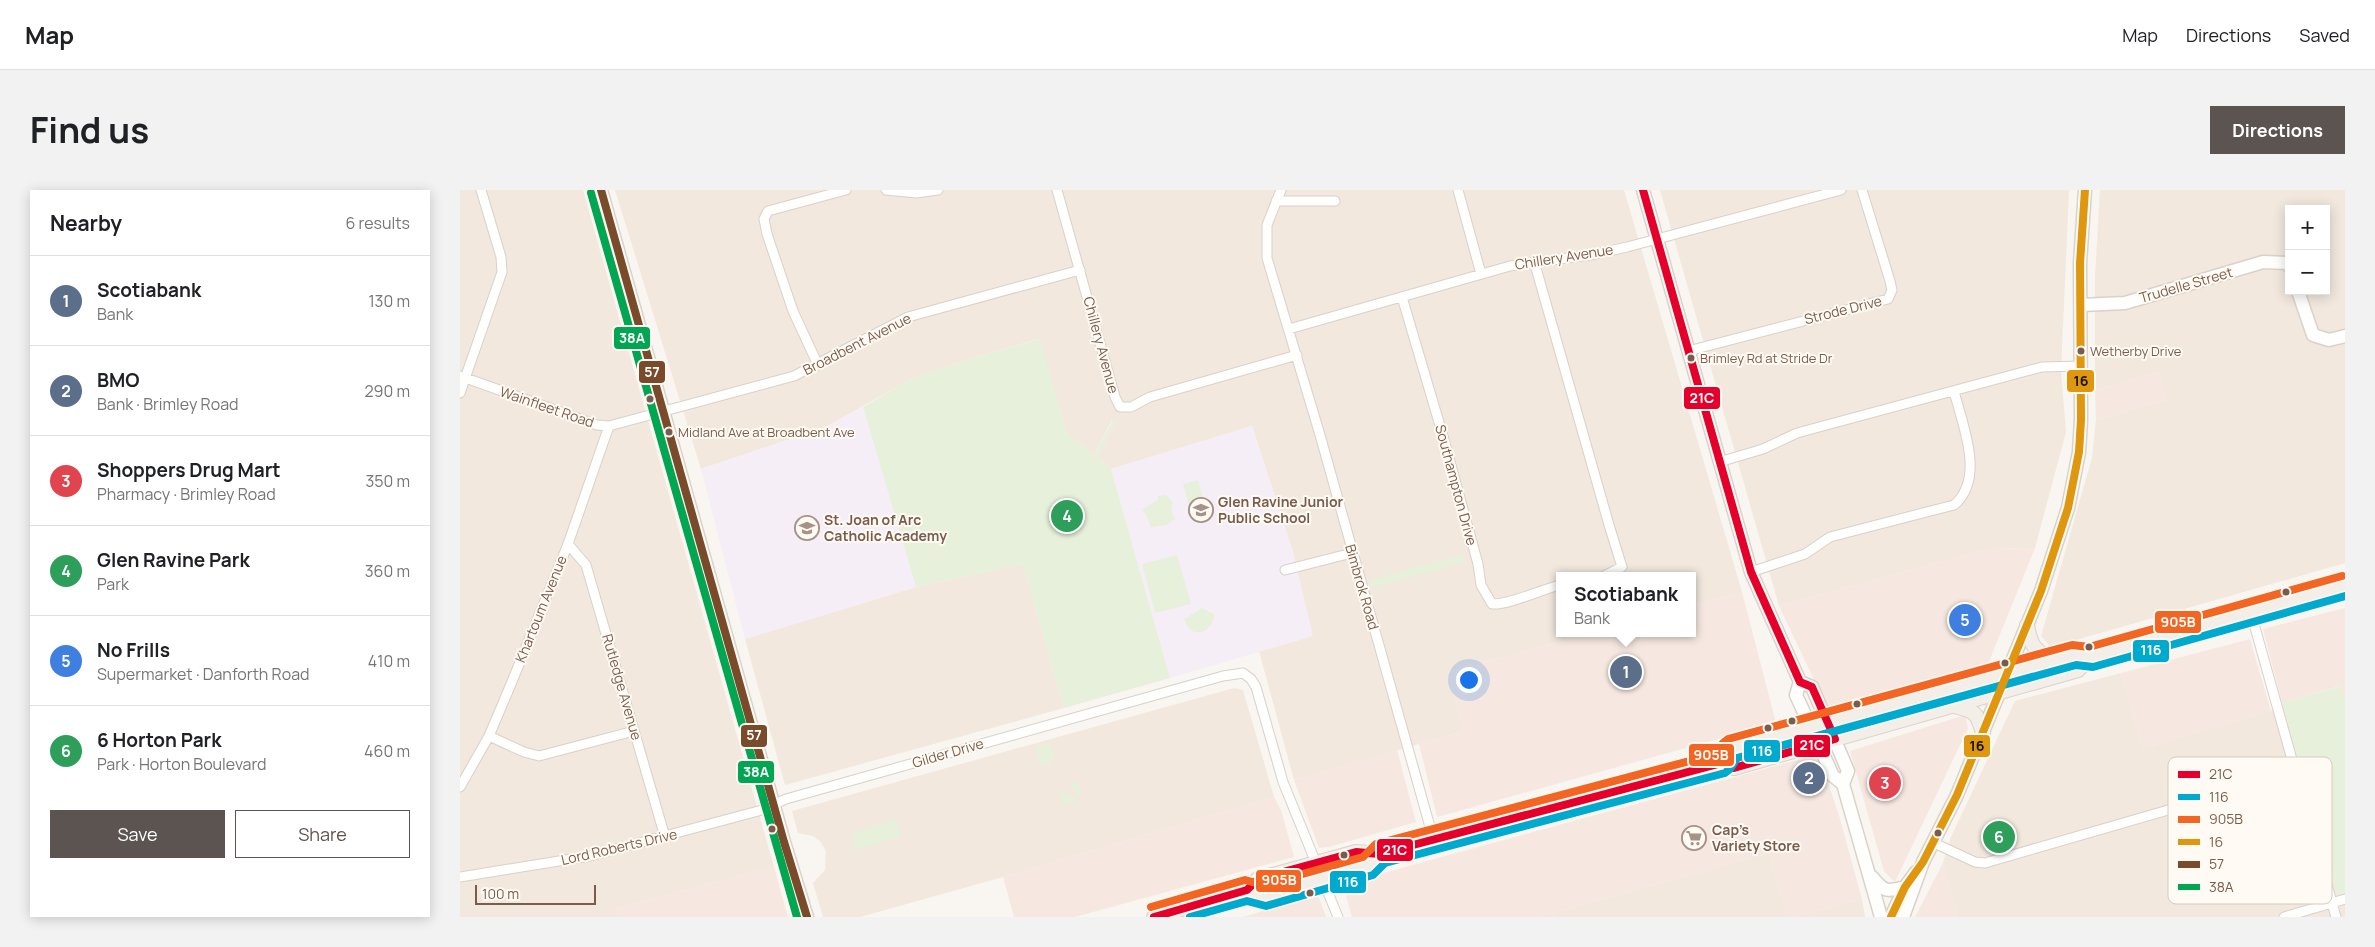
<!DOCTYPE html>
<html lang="en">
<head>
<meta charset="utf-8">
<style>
  :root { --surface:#fff; --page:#f2f2f2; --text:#202124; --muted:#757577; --line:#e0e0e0; --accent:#5c5450 }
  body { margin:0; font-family:Manrope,sans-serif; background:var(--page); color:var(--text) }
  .controls { position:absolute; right:15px; top:15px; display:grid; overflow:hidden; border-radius:0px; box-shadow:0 2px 12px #0003 }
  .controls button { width:45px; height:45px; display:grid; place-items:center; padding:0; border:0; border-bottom:1px solid var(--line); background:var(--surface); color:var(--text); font:25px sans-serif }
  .scale { position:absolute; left:15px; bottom:12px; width:121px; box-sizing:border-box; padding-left:5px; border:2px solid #7a5c4d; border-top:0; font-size:14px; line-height:18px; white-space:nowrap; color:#7a5c4d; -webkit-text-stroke:4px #fffaf3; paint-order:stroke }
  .you { position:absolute; left:1008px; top:489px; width:18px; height:18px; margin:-12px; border:4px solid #fff; border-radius:50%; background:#1a73e8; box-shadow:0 0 0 8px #1a73e833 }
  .badge { display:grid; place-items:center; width:32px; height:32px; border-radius:50%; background:var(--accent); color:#fff; font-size:16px; font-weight:700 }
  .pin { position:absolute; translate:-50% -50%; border:2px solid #fff; box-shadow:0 1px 5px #0006 }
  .popup { position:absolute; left:1096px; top:382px; width:140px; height:65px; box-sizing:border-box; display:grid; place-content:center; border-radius:0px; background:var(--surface); filter:drop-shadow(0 1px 4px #0005); font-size:16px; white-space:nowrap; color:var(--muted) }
  .popup b { font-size:19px; color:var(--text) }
  .popup::after { content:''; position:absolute; left:50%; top:100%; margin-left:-10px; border:10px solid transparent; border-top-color:var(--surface) }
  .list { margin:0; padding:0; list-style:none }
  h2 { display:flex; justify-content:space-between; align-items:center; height:65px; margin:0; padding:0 20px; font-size:21px }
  h2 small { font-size:16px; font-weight:400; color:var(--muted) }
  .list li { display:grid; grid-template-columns:32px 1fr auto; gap:15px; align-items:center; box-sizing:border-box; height:90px; padding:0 20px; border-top:1px solid var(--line) }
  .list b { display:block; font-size:19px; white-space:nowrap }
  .list p { margin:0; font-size:16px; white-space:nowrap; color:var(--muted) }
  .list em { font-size:16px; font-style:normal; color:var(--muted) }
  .actions { display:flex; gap:10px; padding:15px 20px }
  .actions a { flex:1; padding:11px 0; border:1px solid var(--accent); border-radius:0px; text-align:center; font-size:18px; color:var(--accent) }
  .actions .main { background:var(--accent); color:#fff }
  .map { position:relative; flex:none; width:1885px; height:727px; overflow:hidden; border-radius:0px }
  header { display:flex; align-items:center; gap:30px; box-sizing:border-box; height:70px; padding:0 25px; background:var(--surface); border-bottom:1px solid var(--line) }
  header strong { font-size:24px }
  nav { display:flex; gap:28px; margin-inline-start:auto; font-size:18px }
  .intro { display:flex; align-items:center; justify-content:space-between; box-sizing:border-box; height:120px; padding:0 30px }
  h1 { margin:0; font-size:35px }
  .button { padding:12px 22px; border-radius:0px; background:var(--accent); color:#fff; font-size:18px; font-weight:700 }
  main { display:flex; gap:30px; padding:0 30px }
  aside { flex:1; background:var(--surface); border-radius:0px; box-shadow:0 2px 12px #0003 }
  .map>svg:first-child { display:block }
</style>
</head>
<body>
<header>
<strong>Map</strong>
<nav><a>Map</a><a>Directions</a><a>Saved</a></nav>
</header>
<div class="intro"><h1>Find us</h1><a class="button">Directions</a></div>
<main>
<aside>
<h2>Nearby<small>6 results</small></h2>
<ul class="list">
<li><span class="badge" style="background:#5c6f8a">1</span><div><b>Scotiabank</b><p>Bank</p></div><em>130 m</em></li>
<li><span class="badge" style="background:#5c6f8a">2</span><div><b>BMO</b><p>Bank · Brimley Road</p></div><em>290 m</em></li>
<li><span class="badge" style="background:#e0444e">3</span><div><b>Shoppers Drug Mart</b><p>Pharmacy · Brimley Road</p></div><em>350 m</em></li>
<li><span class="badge" style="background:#2e9e5b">4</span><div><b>Glen Ravine Park</b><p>Park</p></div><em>360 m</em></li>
<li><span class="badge" style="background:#3f7fe0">5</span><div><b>No Frills</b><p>Supermarket · Danforth Road</p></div><em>410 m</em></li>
<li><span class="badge" style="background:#2e9e5b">6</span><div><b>6 Horton Park</b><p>Park · Horton Boulevard</p></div><em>460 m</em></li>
</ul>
<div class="actions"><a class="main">Save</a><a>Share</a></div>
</aside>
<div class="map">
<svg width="1885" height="727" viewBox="0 0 1885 727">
  <rect width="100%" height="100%" fill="#f9f5f0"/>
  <path fill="#f2e8de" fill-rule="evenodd" d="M 0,0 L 123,0 L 314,677 L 156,718 L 158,727 L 0,727 Z
    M 155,0 L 1164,0 L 1282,402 L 1232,415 L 1232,386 L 1100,386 L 1100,443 L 1131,443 L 988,482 L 1004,541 L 834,590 L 799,461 L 852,446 L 833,362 L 792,236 L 651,279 L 637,267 L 656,231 L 652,230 L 634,265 L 607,244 L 579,149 L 505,170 L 447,191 L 366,237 L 241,279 Z
    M 1200,0 L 1609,0 L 1601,182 L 1606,242 L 1575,358 L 1528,359 L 1319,416 Z
    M 1640,0 L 1885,0 L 1885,373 L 1602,454 L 1589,455 L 1581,446 L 1632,268 L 1636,230 L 1706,210 L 1698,182 L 1635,200 L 1635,87 ZM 1829,19 L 1866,19 L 1866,101 L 1829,101 Z
    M 563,374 L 604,518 L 325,595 L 285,449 L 456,397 Z
    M 1661,483 L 1683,558 L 1811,521 L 1822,513 L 1878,705 L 1885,703 L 1885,727 L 1497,727 L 1483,673 L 1491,647 L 1555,511 Z
    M 774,498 L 783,500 L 814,607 L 543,687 L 400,727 L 363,727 L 353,693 L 365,680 L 366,661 L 360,651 L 353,646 L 338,643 L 332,621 Z
    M 1309,663 L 1327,727 L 1079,727 Z
    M 1402,709 L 1405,727 L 1334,727 Z"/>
  <path fill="#f6e8e1" d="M 1698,182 L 1706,210 L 1636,230 L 1635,200 Z
    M 1575,358 L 1528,474 L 1368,519 L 1319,416 L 1528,359 Z
    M 1282,402 L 1316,533 L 977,627 L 959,554 L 1004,541 L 988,482 L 1131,443 L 1232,443 L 1232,415 Z
    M 1885,418 L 1885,511 L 1880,496 L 1822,513 L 1803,439 Z
    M 1790,449 L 1811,521 L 1683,558 L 1661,483 Z
    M 1505,525 L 1508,538 L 1435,692 L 1424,681 L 1390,561 Z
    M 937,560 L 956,632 L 869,657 L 859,658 L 834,590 Z
    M 1352,566 L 1362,574 L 1380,629 L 1402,709 L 1334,727 L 1327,727 L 1309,663 L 1079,727 L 892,727 L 883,694 Z
    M 814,607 L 821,620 L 834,667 L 615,727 L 554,727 L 543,687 Z
    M 1483,673 L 1497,727 L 1455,727 Z
    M 314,677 L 328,727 L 158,727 L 156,718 Z
    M 858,705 L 866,727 L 783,727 Z"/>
  <path fill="#f6eef6" d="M 403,217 L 456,397 L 285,449 L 241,279 L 366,237 Z
    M 792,236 L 833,362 L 853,446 L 710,488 L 651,279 Z"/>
  <path fill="#e7f0db" d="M 580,149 L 607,244 L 634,265 L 653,230 L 656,231 L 637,267 L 651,279 L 710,488 L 604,518 L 563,374 L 456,397 L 403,217 L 447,191 L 505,170 Z
    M 738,290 L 744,312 L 729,316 L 723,294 Z
    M 706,305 L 713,312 L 711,316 L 713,326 L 716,328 L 707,335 L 691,337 L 686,324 L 681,320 L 698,310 L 698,306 Z
    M 1003,364 L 1005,372 L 912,398 L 910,390 Z
    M 717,365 L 731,414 L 695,423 L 682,374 Z
    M 742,418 L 754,424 C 755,439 733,454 724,429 Z
    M 1881,496 L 1885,511 L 1885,703 L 1878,705 L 1822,513 Z
    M 590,553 L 595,563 L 590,574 L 580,576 L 575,558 Z
    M 613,589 L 620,596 L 620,607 L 612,598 Z
    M 599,601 L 608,603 L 618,610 L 606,615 L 602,613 Z
    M 436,629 L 441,646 L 396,660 L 391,643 Z"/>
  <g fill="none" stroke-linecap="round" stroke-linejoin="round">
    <defs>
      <path id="street" d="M 426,0 L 456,3 L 478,0
        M 597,0 L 655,207 L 660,217 L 671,217 L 690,207 L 837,165
        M 821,0 L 807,35 L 807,68 L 860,245 L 974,651
        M 998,0 L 1021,84
        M 816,11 L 875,11
        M 1074,71 L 1149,335 L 1162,377 L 1144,386
        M 942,107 L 983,246 L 1018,374 L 1021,395 L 1032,414 C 1049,415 1080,400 1100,395
        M 829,139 L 1050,76 L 1136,64 L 1167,57 L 1381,0
        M 1228,161 L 1428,109 L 1432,100 L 1430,91 L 1402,0
        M 358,175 L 333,121 L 307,44 L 304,29 L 308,21 L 386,0
        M 0,186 L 137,235 L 149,236 L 334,186 L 448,127 L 620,80
        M 0,203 L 42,82 L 41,67 L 21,0
        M 1259,272 L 1303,259 L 1337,243 L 1563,182 L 1582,177 L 1622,176
        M 108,354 L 126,375 L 205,647
        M 825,380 L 892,363
        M 1291,382 L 1345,364 L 1370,347 L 1494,315 C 1526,288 1502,234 1494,201
        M 1791,423 L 1876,727
        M 29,546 L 64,562 L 79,566 L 174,541
        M 0,597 L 29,546 L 51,494 L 108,354 L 149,236
        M 1472,652 L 1515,672 L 1525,673 L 1836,583
        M 0,687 L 130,666 L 302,620 L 326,609 L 763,486 L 783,483 L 791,489 L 796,497 L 823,592 L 878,727
        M 744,713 L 748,727
        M 1824,727 L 1885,709"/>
      <path id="secondary" d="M 141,0 L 324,652 L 347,727
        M 1183,0 L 1291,382 L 1340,492 L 1336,505 L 1373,586 L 1383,594 L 1421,727
        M 1838,101 L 1853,145 L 1869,150 L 1885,146
        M 1621,115 L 1665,113 L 1803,72 L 1827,73 L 1829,76
        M 1340,492 L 1352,497 L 1388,581 L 1383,594
        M 1412,687 C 1424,702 1427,702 1445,697
        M 1431,727 L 1445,697 L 1456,682
        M 1443,727 L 1463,672 L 1497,605 L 1581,401 L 1608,318 L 1619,262 L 1621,230 L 1620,73 L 1625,0"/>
      <path id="primary" d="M 1567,435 C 1571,457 1574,459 1592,471
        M 1494,516 C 1515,521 1517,522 1523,543
        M 1262,573 L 1271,559 L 1615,465 L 1630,467 L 1885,396
        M 787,700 L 803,706 L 909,676 L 919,664
        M 694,727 L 787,700 L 798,689 L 896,662 L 919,664 L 1262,573 L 1274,578 L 1618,480 L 1630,467"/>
    </defs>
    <use href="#street" stroke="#d7d1cb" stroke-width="11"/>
    <use href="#secondary" stroke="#d9d2cb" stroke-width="15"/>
    <use href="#primary" stroke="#dad1cc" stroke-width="16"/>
    <use href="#street" stroke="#fefefd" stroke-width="9"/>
    <use href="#secondary" stroke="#fefefd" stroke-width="12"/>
    <use href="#primary" stroke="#f3eee8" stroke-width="14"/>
    <defs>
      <path id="bus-1" d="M 694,727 L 787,700 L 798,689 L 896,662 L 919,664 L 1262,573 L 1274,578 L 1375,549 L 1352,497 L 1340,492 L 1291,382 L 1183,0"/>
      <path id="bus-2" d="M 730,727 L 787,711 L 806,716 L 913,685 L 925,673 L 1265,583 L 1270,579 L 1277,568 L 1616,475 L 1633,477 L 1885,406"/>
      <path id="bus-3" d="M 691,717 L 785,690 L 803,695 L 903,667 L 916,654 L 1256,564 L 1263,553 L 1268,549 L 1612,455 L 1629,457 L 1882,386"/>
      <path id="bus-4" d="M 1431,727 L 1445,697 L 1463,672 L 1497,605 L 1581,401 L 1608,318 L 1619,262 L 1621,230 L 1620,73 L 1625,0"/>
      <path id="bus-5" d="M 141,0 L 324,652 L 347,727"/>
      <path id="bus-6" d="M 131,3 L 337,727"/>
    </defs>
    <use href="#bus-1" stroke="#fffaf3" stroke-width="11"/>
    <use href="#bus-2" stroke="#fffaf3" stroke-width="11"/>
    <use href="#bus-3" stroke="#fffaf3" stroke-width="11"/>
    <use href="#bus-4" stroke="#fffaf3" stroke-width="11"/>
    <use href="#bus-5" stroke="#fffaf3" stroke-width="11"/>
    <use href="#bus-6" stroke="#fffaf3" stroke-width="11"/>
    <use href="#bus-1" stroke="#e4002b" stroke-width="8"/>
    <use href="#bus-2" stroke="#00a9ce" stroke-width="8"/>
    <use href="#bus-3" stroke="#f26522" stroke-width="8"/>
    <use href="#bus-4" stroke="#de970f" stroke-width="8"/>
    <use href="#bus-5" stroke="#7a4b2a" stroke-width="8"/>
    <use href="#bus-6" stroke="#00a651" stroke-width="8"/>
  </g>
  <defs>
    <symbol id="school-ring" viewBox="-11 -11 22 22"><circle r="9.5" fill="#fffaf3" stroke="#a69286" stroke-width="1.5"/><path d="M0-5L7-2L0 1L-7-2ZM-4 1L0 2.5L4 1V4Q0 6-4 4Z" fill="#a69286"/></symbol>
    <symbol id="supermarket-ring" viewBox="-11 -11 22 22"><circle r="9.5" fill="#fffaf3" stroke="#a69286" stroke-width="1.5"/><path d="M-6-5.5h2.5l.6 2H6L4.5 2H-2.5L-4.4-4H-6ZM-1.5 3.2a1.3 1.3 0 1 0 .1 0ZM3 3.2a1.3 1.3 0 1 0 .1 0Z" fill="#a69286"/></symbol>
  </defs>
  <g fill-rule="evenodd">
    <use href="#school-ring" x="727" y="306" width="28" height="28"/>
    <use href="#school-ring" x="333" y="324" width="28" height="28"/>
    <use href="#supermarket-ring" x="1220" y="634" width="28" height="28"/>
  </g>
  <g fill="#7a5c4d" stroke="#fffaf3" stroke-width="2">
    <circle cx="1621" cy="161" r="4.5"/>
    <circle cx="1231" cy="168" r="4.5"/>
    <circle cx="190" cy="209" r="4.5"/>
    <circle cx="209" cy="242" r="4.5"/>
    <circle cx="1826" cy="402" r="4.5"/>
    <circle cx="1629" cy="457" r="4.5"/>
    <circle cx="1545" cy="473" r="4.5"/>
    <circle cx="1397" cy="514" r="4.5"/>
    <circle cx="1332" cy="531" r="4.5"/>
    <circle cx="1308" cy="538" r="4.5"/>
    <circle cx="312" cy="639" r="4.5"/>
    <circle cx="1478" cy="643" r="4.5"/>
    <circle cx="884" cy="665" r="4.5"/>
    <circle cx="850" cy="703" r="4.5"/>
  </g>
  <g text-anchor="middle" stroke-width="4" stroke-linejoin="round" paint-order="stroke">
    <g font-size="13" fill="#7a5c4d" stroke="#fffaf3" text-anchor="start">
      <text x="1630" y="166">Wetherby Drive</text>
      <text x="1240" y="173">Brimley Rd at Stride Dr</text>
      <text x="218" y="247">Midland Ave at Broadbent Ave</text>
    </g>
    <g font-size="14" fill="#7a5c4d" stroke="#fffaf3">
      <text transform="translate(1104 67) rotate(-9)" y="5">Chillery Avenue</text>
      <text transform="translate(1726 95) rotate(-16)" y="5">Trudelle Street</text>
      <text transform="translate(1383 120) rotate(-14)" y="5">Strode Drive</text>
      <text transform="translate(397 154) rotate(-27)" y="5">Broadbent Avenue</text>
      <text transform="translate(641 155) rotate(75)" y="5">Chillery Avenue</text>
      <text transform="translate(87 217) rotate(19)" y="5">Wainfleet Road</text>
      <text transform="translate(996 295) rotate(75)" y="5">Southampton Drive</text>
      <text transform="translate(902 397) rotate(74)" y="5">Bimbrok Road</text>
      <text transform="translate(81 419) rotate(-68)" y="5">Khartoum Avenue</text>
      <text transform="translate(162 497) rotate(74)" y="5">Rutledge Avenue</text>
      <text transform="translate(488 563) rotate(-16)" y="5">Gilder Drive</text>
      <text transform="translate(159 657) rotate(-13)" y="5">Lord Roberts Drive</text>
    </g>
    <g font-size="14" font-weight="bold" fill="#7a5c4d" stroke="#fffaf3" text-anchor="start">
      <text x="758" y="317">Glen Ravine Junior<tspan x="758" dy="16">Public School</tspan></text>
      <text x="364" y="335">St. Joan of Arc<tspan x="364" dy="16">Catholic Academy</tspan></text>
      <text x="1252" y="645">Cap’s<tspan x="1252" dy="16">Variety Store</tspan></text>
    </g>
  </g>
  <rect x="1708" y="567" width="164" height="147" rx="8" fill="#fffaf3" stroke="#d7cbc1" stroke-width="1"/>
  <rect x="1718" y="581" width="22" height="7" fill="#e4002b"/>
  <rect x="1718" y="604" width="22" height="6" fill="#00a9ce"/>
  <rect x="1718" y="626" width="22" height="7" fill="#f26522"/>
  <rect x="1718" y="649" width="22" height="6" fill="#de970f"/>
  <rect x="1718" y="671" width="22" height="7" fill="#7a4b2a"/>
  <rect x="1718" y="694" width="22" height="6" fill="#00a651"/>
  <g font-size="14" fill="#7a5c4d">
    <text x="1749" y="589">21C</text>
    <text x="1749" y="612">116</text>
    <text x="1749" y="634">905B</text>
    <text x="1749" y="657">16</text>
    <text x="1749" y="679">57</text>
    <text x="1749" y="702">38A</text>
  </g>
  <g stroke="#fffaf3" stroke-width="2">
    <rect x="153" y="136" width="38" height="24" rx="5" fill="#00a651"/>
    <rect x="178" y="170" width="28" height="24" rx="5" fill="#7a4b2a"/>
    <rect x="1606" y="179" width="29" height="24" rx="5" fill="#de970f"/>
    <rect x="1223" y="196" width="38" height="24" rx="5" fill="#e4002b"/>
    <rect x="1694" y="420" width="48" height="24" rx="5" fill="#f26522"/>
    <rect x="1672" y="449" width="38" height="24" rx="5" fill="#00a9ce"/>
    <rect x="280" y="534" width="28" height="24" rx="5" fill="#7a4b2a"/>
    <rect x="1333" y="544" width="38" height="24" rx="5" fill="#e4002b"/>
    <rect x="1503" y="544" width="28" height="24" rx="5" fill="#de970f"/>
    <rect x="1283" y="549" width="38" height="24" rx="5" fill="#00a9ce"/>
    <rect x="1228" y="553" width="47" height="24" rx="5" fill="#f26522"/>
    <rect x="277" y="570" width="38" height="24" rx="5" fill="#00a651"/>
    <rect x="916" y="648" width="38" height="24" rx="5" fill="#e4002b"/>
    <rect x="795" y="679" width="47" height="24" rx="5" fill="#f26522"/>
    <rect x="869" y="680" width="38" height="24" rx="5" fill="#00a9ce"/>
  </g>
  <g font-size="14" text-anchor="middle" font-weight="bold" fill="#fff">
    <text x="172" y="153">38A</text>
    <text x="192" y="187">57</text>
    <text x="1242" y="213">21C</text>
    <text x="1718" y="437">905B</text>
    <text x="1691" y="465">116</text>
    <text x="294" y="550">57</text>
    <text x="1352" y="560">21C</text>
    <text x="1302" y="566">116</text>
    <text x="1251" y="570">905B</text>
    <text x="296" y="587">38A</text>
    <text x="935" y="665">21C</text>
    <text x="819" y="695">905B</text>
    <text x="888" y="697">116</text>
  </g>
  <g font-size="14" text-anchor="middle" font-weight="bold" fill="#111">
    <text x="1621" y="196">16</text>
    <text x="1517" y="561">16</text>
  </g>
</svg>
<div class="controls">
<button>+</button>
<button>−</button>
</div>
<div class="scale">100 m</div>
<div class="you"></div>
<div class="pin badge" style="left:1166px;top:482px;background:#5c6f8a">1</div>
<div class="popup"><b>Scotiabank</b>Bank</div>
<div class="pin badge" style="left:1349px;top:588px;background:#5c6f8a">2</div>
<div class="pin badge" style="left:1425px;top:593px;background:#e0444e">3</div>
<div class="pin badge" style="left:607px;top:326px;background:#2e9e5b">4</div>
<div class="pin badge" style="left:1505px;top:430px;background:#3f7fe0">5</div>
<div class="pin badge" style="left:1539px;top:647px;background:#2e9e5b">6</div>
</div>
</main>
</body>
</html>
